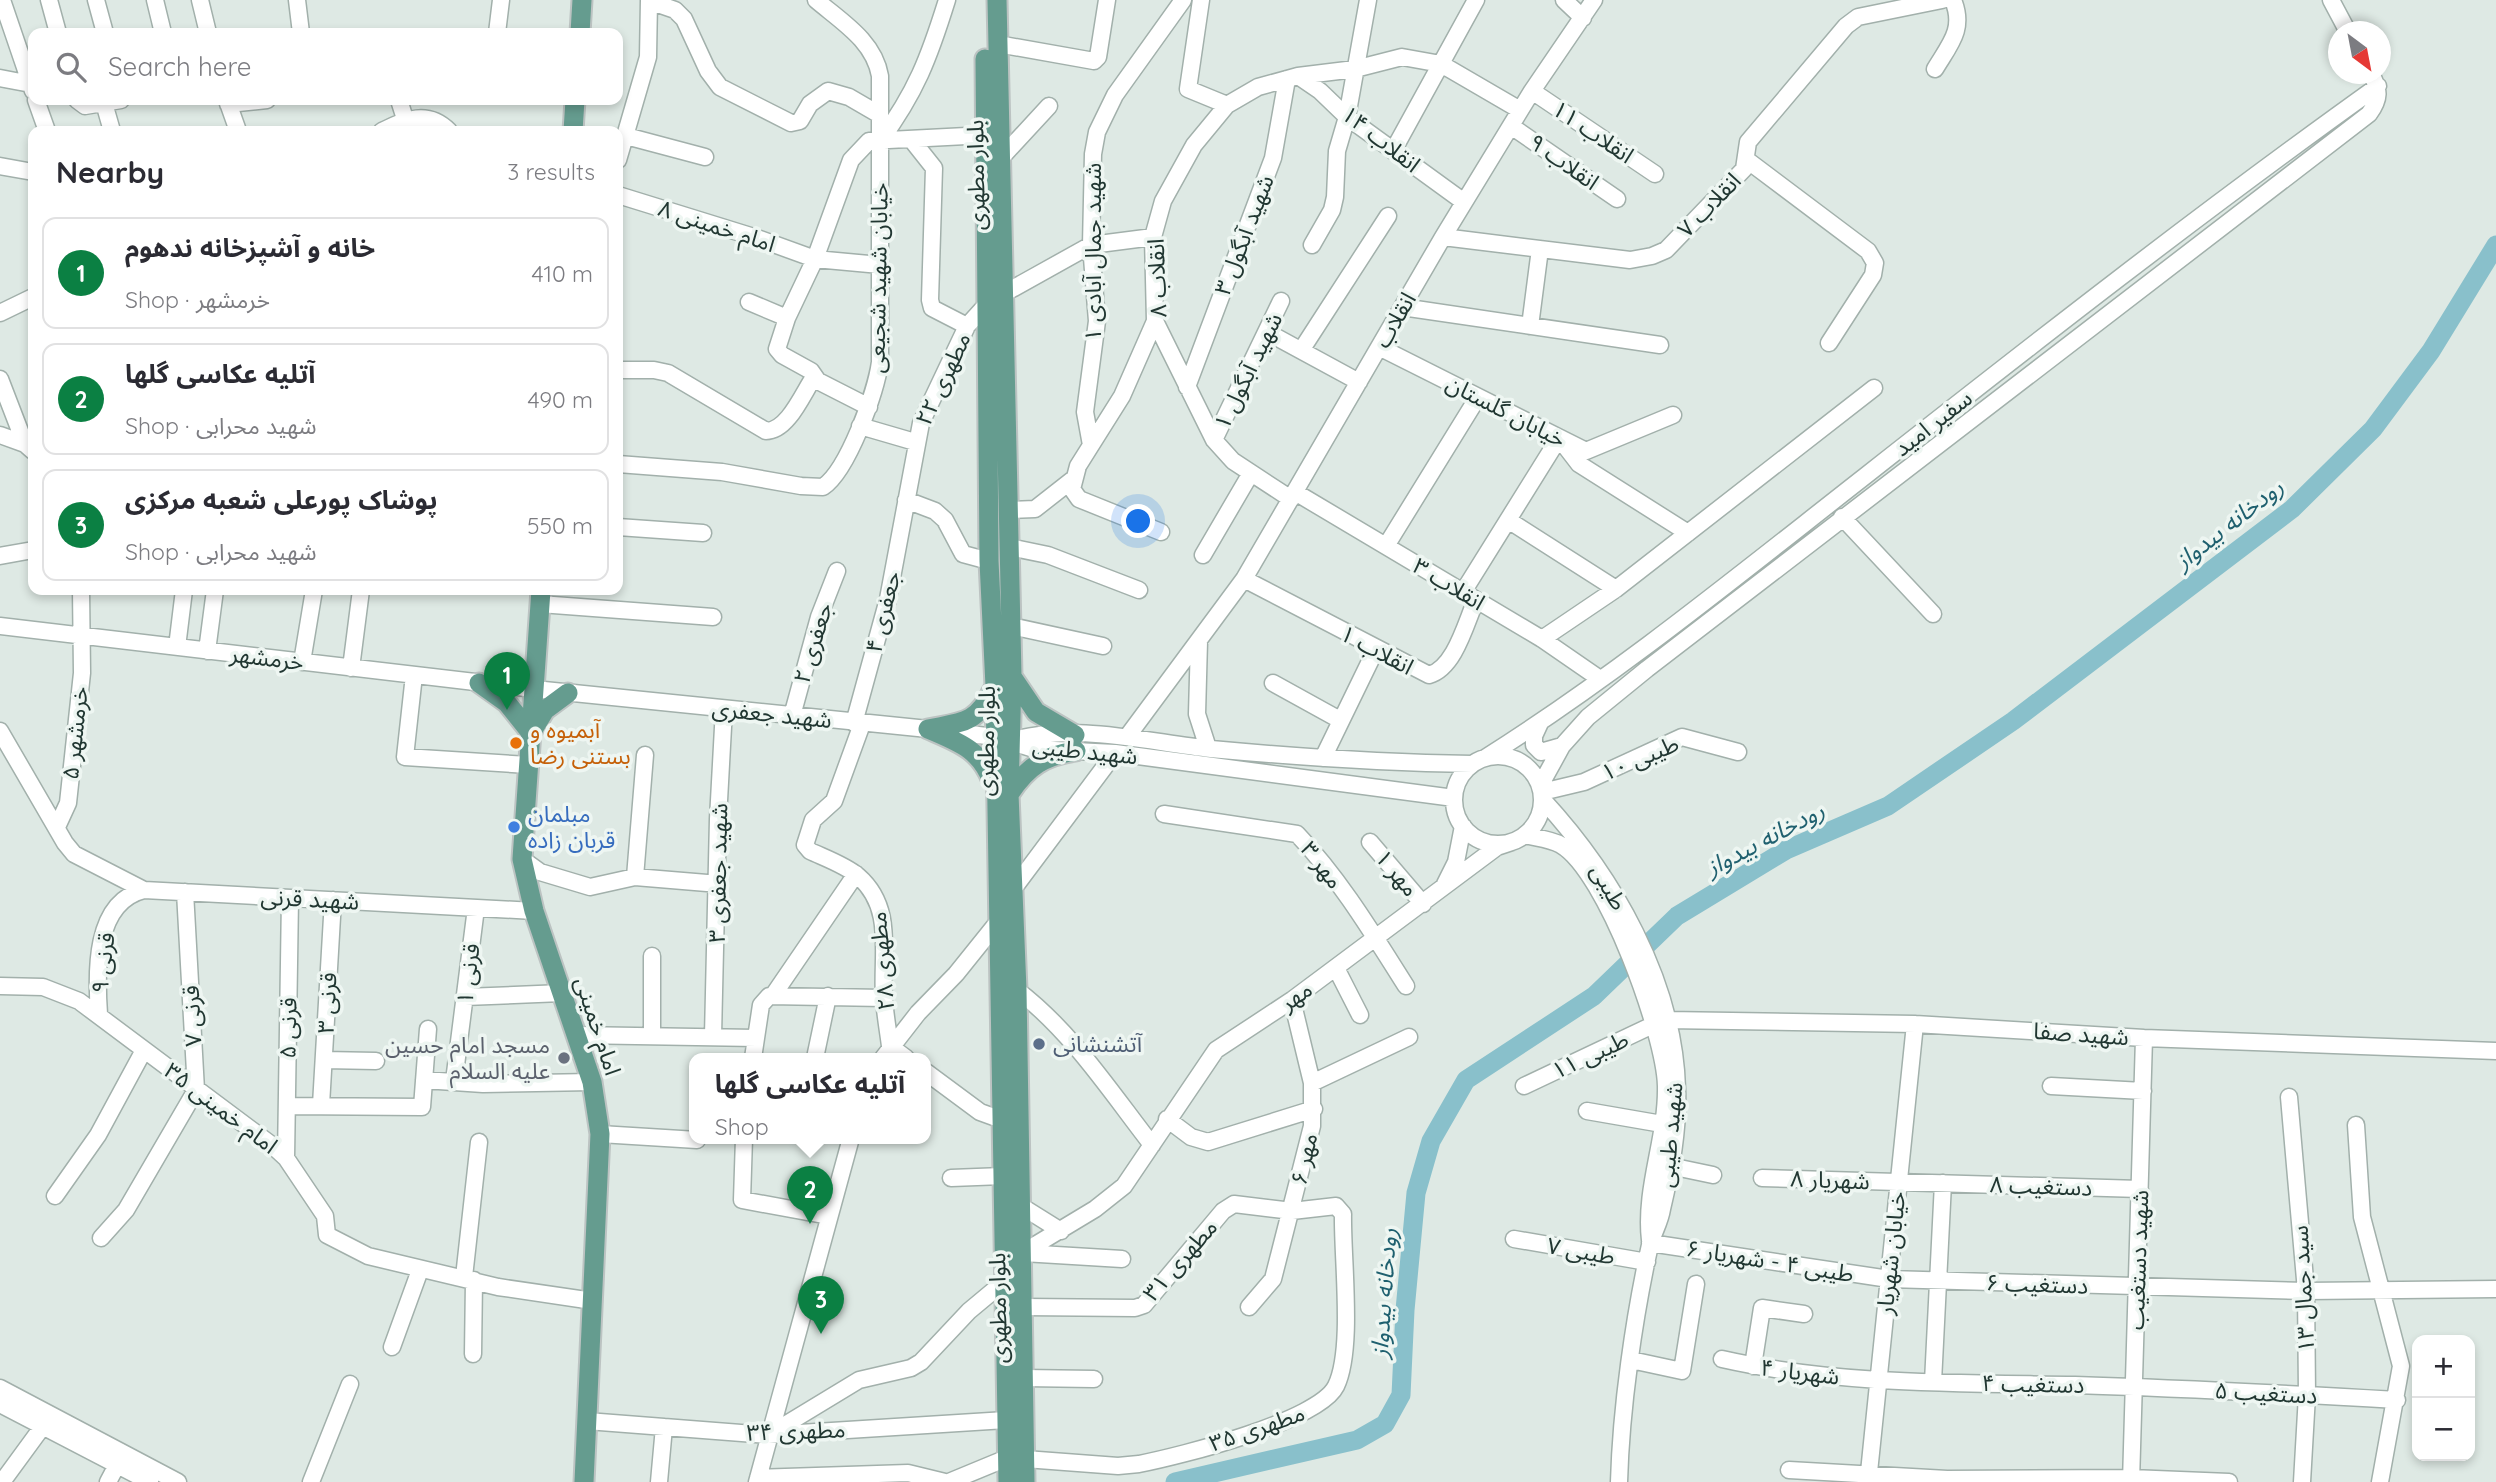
<!DOCTYPE html>
<html lang="en">
<head>
<meta charset="utf-8">
<style>
  :root { --surface:#fff; --page:#f7f7f7; --text:#2b2b33; --muted:#7c7c81; --line:#e1e1e2; --accent:#0b8043 }
  body { margin:0; font-family:Quicksand,"Noto Sans Arabic",sans-serif; background:var(--page); color:var(--text) }
  .controls { position:absolute; right:21px; bottom:21px; display:grid; overflow:hidden; border-radius:14px; box-shadow:0 4px 10px #0003 }
  .controls button { width:63px; height:63px; display:grid; place-items:center; padding:0; border:0; border-bottom:2px solid var(--line); background:var(--surface); color:var(--text); font:35px sans-serif }
  .compass { position:absolute; left:2328px; top:21px; width:63px; height:63px; border-radius:50%; background:var(--surface); box-shadow:0 4px 10px #0003; rotate:148deg }
  .you { position:absolute; left:1139px; top:522px; width:24px; height:24px; margin:-18px; border:5px solid #fff; border-radius:50%; background:#1a73e8; box-shadow:0 0 0 10px #1a73e833 }
  .badge { display:grid; place-items:center; width:46px; height:46px; border-radius:50%; background:var(--accent); color:#fff; font-size:23px; font-weight:700 }
  .pin { position:absolute; translate:-50% -58px; filter:drop-shadow(0 2px 4px #0008) }
  .pin::after { content:''; position:absolute; top:37px; width:24px; height:21px; background:inherit; clip-path:polygon(0 0,100% 0,50% 100%) }
  .popup { position:absolute; left:689px; top:1053px; width:242px; height:91px; box-sizing:border-box; display:grid; place-content:center; border-radius:14px; background:var(--surface); filter:drop-shadow(0 2px 5px #0005); font-size:23px; white-space:nowrap; color:var(--muted) }
  .popup b { font-size:26px; color:var(--text) }
  .popup::after { content:''; position:absolute; left:50%; top:100%; margin-left:-14px; border:14px solid transparent; border-top-color:var(--surface) }
  .list { margin:0; padding:0; list-style:none }
  h2 { display:flex; justify-content:space-between; align-items:center; height:91px; margin:0; padding:0 28px; font-size:30px }
  h2 small { font-size:23px; font-weight:400; color:var(--muted) }
  .list li { display:grid; grid-template-columns:46px 1fr auto; gap:21px; align-items:center; box-sizing:border-box; height:112px; margin:0 14px 14px; padding:0 14px; border:2px solid var(--line); border-radius:14px }
  .list b { display:block; font-size:26px; white-space:nowrap }
  .list p { margin:0; font-size:23px; white-space:nowrap; color:var(--muted) }
  .list em { font-size:23px; font-style:normal; color:var(--muted) }
  .icon { flex:none; width:38px; height:38px; fill:none; stroke:currentColor; stroke-width:2; stroke-linecap:round; stroke-linejoin:round }
  .map { position:relative; flex:none; width:2496px; height:1482px; overflow:hidden }
  .search { position:absolute; background:var(--surface); box-shadow:0 4px 10px #0003; left:28px; top:28px; width:595px; height:77px; display:flex; align-items:center; gap:18px; box-sizing:border-box; padding:0 24px; border-radius:14px; color:var(--muted); font-size:26px }
  .panel { position:absolute; background:var(--surface); box-shadow:0 4px 10px #0003; left:28px; top:126px; width:595px; height:469px; border-radius:14px }
  .map>svg:first-child { display:block }
</style>
</head>
<body>
<div class="map">
<svg width="2496" height="1482" viewBox="0 0 2496 1482">
  <rect width="100%" height="100%" fill="#dee9e4"/>
  <g fill="none" stroke-linecap="round" stroke-linejoin="round">
    <path stroke="#89c0cb" stroke-width="19" d="M 1175,1482 L 1357,1440 L 1385,1424 L 1401,1395 L 1405,1310 L 1416,1193 L 1431,1141 L 1466,1080 L 1594,996 L 1677,916 L 1786,850 L 1888,806 L 2013,721 L 2292,509 L 2373,429 L 2431,351 L 2496,245"/>
    <defs>
      <path id="minor" d="M 2,0 L 33,91
        M 49,0 L 58,33
        M 96,0 L 105,33
        M 155,0 L 163,33
        M 200,0 L 208,33
        M 297,0 L 301,33
        M 1201,0 L 1188,89 L 1227,105
        M 1564,0 L 1583,18
        M 2331,0 L 2348,32
        M 649,1 L 675,10 L 684,19 L 708,71 L 720,87 L 791,123 L 800,121 L 810,104 L 828,91 L 849,97 L 880,115
        M 497,33 L 501,0
        M 998,44 L 1094,61 L 1098,57 L 1107,0
        M 1935,69 C 1950,44 1965,29 1953,0
        M 1298,76 L 1320,91 L 1347,117 L 1464,202
        M 0,78 L 31,84
        M 1532,91 L 1655,174
        M 36,100 L 47,131
        M 77,100 L 85,106 L 121,100
        M 227,100 L 238,131
        M 399,100 L 406,122
        M 104,103 L 112,131
        M 228,104 L 267,100
        M 1511,126 L 1617,199
        M 382,131 C 405,120 427,109 449,131
        M 626,136 L 705,157
        M 911,139 L 934,168 L 930,300 L 932,308 L 967,326
        M 880,141 C 916,92 929,58 947,0
        M 1393,151 L 1476,0
        M 1000,159 L 1049,106
        M 618,160 L 648,57 L 649,0
        M 1747,160 L 1868,251 L 1875,263 L 1873,275 L 1829,343
        M 0,166 L 33,172
        M 618,195 L 757,238 L 815,259 L 880,265
        M 1443,237 L 1630,260 L 1652,256 L 1666,250 L 1744,169 L 1748,142 L 1846,26 L 1858,17 L 1942,0
        M 1312,245 L 1332,210 L 1335,197 L 1337,151 L 1347,117 L 1368,0
        M 1003,294 L 1091,245 L 1153,237
        M 749,302 L 787,318
        M 1402,307 L 1660,345
        M 0,313 L 33,297
        M 1155,321 L 1122,396 L 1078,466 L 1072,489 L 1079,499 L 1161,532
        M 1530,326 L 1540,249
        M 1267,332 L 1359,382
        M 1379,347 L 1586,451 L 1673,415
        M 1302,349 L 1388,216
        M 618,370 L 654,370 L 668,373 L 766,431 C 788,431 803,393 814,377
        M 0,379 L 25,444
        M 1187,387 L 1273,158 L 1287,79
        M 869,407 L 818,381 L 811,371 L 782,355 L 777,349 L 787,318 L 815,259 L 851,160 L 869,141 L 986,135
        M 860,426 L 915,442
        M 0,435 L 25,444 L 33,451
        M 1214,440 L 1281,301
        M 1091,445 L 1085,412 L 1097,321 L 1091,245 L 1093,154 L 1097,132 L 1115,95 L 1183,0
        M 618,464 L 722,472 L 801,486 L 823,487 C 848,470 876,392 880,362 L 880,76 C 874,41 842,22 816,0
        M 1295,492 L 1542,639 L 1600,679
        M 1291,499 L 1233,461 L 1214,440 L 1155,321 L 1153,237 L 1163,201 L 1194,145 L 1227,105 L 1258,87 L 1298,76 L 1355,69 L 1402,57 L 1441,64 L 1520,110
        M 906,500 L 935,511 L 945,520 L 963,554 L 989,561
        M 1008,510 L 1035,509 L 1072,480
        M 1842,517 L 1933,614
        M 1508,520 L 1616,589
        M 618,527 L 703,533
        M 1386,546 L 1478,397
        M 1009,547 L 1048,555 L 1139,590
        M 1203,555 L 1251,473
        M 0,556 L 33,550
        M 1244,579 L 1429,675 C 1455,668 1466,622 1476,600
        M 1463,592 L 1559,438 L 1579,464 L 1688,533
        M 540,604 L 713,617
        M 0,626 L 534,689 L 928,729 L 995,737 L 1034,749 L 1115,753 L 1454,798
        M 1011,626 L 1103,646
        M 1542,639 L 1616,589 L 1874,388
        M 1199,641 L 1197,714 L 1208,748
        M 177,647 L 184,590
        M 207,651 L 215,590
        M 302,662 L 314,590
        M 351,668 L 361,590
        M 414,675 L 405,757 L 528,765
        M 1273,683 L 1340,720
        M 792,716 L 819,617 L 837,571
        M 854,723 L 888,599 L 921,423 L 967,326 L 986,305
        M 1540,723 L 1534,736 L 1534,745 L 1541,752 L 1562,746
        M 862,724 L 834,801 L 813,820 L 805,845 L 810,851 C 825,858 845,865 858,876 C 895,908 881,954 884,998 C 885,1014 888,1030 890,1046 L 906,1058
        M 0,731 L 65,843 L 74,854 L 144,890
        M 1127,737 L 1244,579 L 1443,237 L 1532,91 L 1594,0
        M 1010,741 C 1074,722 1146,742 1211,749 C 1298,757 1385,763 1472,764
        M1454 800a44 44 0 1 1 88 0a44 44 0 1 1-88 0Z
        M 1323,758 L 1376,649
        M 1485,758 C 1618,674 1740,574 1864,477 C 2033,344 2203,211 2378,86
        M 1540,786 L 1562,746 L 1588,717 L 1647,669 L 2369,114 C 2380,99 2380,90 2371,74
        M 1542,792 L 1584,782 L 1682,737 L 1738,752
        M 1543,800 C 1613,876 1674,981 1677,1088 C 1679,1128 1671,1171 1662,1209 C 1660,1222 1653,1233 1650,1245 C 1634,1317 1621,1408 1619,1482
        M 1164,814 L 1297,834 C 1340,879 1373,934 1406,986
        M 57,827 L 68,803 L 82,673 L 81,590
        M 1525,835 C 1536,838 1550,839 1561,845 C 1606,871 1665,1035 1666,1086 C 1667,1139 1644,1188 1650,1240
        M 1370,842 L 1423,904
        M 522,859 L 540,872 L 590,887 L 635,877 L 719,884
        M 635,877 L 645,755
        M 1445,884 L 1456,862 L 1463,826
        M 1014,888 L 1115,753
        M 1336,968 L 1360,1015
        M 0,986 L 43,987 L 79,1001 L 273,1146 L 286,1158 L 325,1216 L 327,1235 L 368,1256 L 498,1287 L 593,1301
        M 1017,990 C 1071,1031 1110,1091 1152,1145
        M 774,994 L 856,874
        M 465,997 L 562,993
        M 99,1014 C 96,972 94,902 144,890 L 534,911
        M 1667,1020 L 1915,1024 L 2144,1038 L 2496,1051
        M 576,1035 L 756,1038
        M 652,1036 L 652,956
        M 713,1036 L 718,819 L 724,709
        M 753,1058 L 761,1005 L 769,996 L 884,998
        M 815,1058 L 828,996
        M 883,1058 L 918,1013 L 956,974 L 997,923
        M 324,1060 L 376,1061
        M 926,1072 L 980,1112 L 1002,1120
        M 424,1080 L 483,1084 L 592,1082
        M 454,1081 L 476,908
        M 1312,1083 L 1409,1037
        M 1524,1086 L 1655,1024
        M 2051,1086 L 2143,1091
        M 2289,1097 L 2306,1291 L 2307,1395 L 2302,1482
        M 321,1105 L 333,900
        M 287,1106 L 422,1107 L 428,1029
        M 1587,1111 L 1662,1124
        M 1167,1119 L 1191,1137 L 1208,1142 L 1314,1109
        M 2356,1125 L 2362,1217 L 2401,1366 L 2380,1482
        M 600,1134 L 697,1140
        M 744,1138 L 742,1200 L 829,1216
        M 286,1158 L 290,898
        M 1670,1166 L 1713,1175
        M 951,1178 L 1003,1176
        M 1762,1178 L 2140,1189
        M 55,1196 L 98,1135 L 144,1050
        M 1021,1206 L 1061,1231
        M 101,1238 L 126,1210 L 196,1090 L 185,892
        M 1514,1239 L 1647,1262
        M 1650,1243 L 1889,1279 L 2306,1291 L 2496,1289
        M 1022,1253 L 1095,1209 L 1124,1186 L 1216,1050 L 1292,1000 L 1497,847 L 1512,842
        M 1023,1253 L 1122,1259
        M 464,1277 L 479,1142
        M 1023,1307 L 1135,1308 L 1144,1305 L 1223,1211 L 1234,1204 L 1292,1211 L 1336,1206 L 1343,1214 C 1342,1258 1354,1349 1336,1386 C 1319,1421 1180,1456 1139,1464 L 1118,1466 L 1025,1459
        M 1249,1307 L 1273,1279 L 1312,1126 L 1312,1083 L 1292,1000
        M 392,1347 L 420,1270
        M 473,1354 L 474,1280
        M 1722,1359 C 1837,1385 1957,1383 2075,1385 C 2182,1388 2290,1394 2397,1400
        M 1631,1360 L 1682,1371 L 1696,1284
        M 1753,1366 L 1762,1308 L 1804,1314
        M 1024,1378 L 1094,1379
        M 1933,1382 L 1943,1183
        M 0,1388 L 178,1482
        M 0,1404 L 150,1482
        M 587,1421 L 768,1435 L 1006,1420
        M 770,1434 L 859,1380 L 911,1368 L 921,1362 L 969,1311 L 1005,1281
        M 1789,1470 L 1947,1479 L 2131,1478 L 2229,1482
        M 758,1478 L 908,1473 L 945,1482
        M 2,1482 L 43,1426
        M 108,1482 L 117,1465
        M 311,1482 L 350,1384
        M 659,1482 L 664,1427
        M 757,1482 L 851,1138
        M 949,1482 L 1007,1458
        M 1868,1482 L 1915,1024
        M 2131,1482 L 2144,1038"/>
      <path id="major" d="M 997,0 L 1012,676 L 1009,794 L 1017,990 L 1025,1482
        M 580,33 L 582,0
        M 985,59 L 989,561 L 995,686 L 1008,1482
        M 573,131 L 575,100
        M 541,590 L 522,859 L 534,911 L 592,1082 L 600,1134 L 584,1482
        M 1013,678 L 1036,712 L 1075,735
        M 479,683 L 507,703 L 531,733 L 545,710 L 568,693
        M 992,781 C 980,749 958,742 928,729 C 963,722 976,724 993,690
        M 1010,793 C 1028,766 1044,756 1076,751"/>
    </defs>
    <use href="#minor" stroke="#a2b0ab" stroke-width="19"/>
    <use href="#major" stroke="#bcc3c2" stroke-width="23"/>
    <use href="#minor" stroke="#fff" stroke-width="16"/>
    <use href="#major" stroke="#659c8f" stroke-width="19"/>
  </g>
  <circle fill="#e8710a" stroke="#eef6f2" stroke-width="2.5" cx="516" cy="743" r="7"/>
  <circle fill="#3f7fe0" stroke="#eef6f2" stroke-width="2.5" cx="514" cy="827" r="7"/>
  <circle fill="#5c6f8a" stroke="#eef6f2" stroke-width="2.5" cx="1039" cy="1044" r="7"/>
  <circle fill="#6b7280" stroke="#eef6f2" stroke-width="2.5" cx="564" cy="1058" r="7"/>
  <g text-anchor="middle" stroke-width="7" stroke-linejoin="round" paint-order="stroke">
    <g font-size="23" fill="#213732" stroke="#eef6f2">
      <text transform="translate(1593 132) rotate(34)" y="8">انقلاب ۱۱</text>
      <text transform="translate(1381 139) rotate(38)" y="8">انقلاب ۱۴</text>
      <text transform="translate(1564 162) rotate(35)" y="8">انقلاب ۹</text>
      <text transform="translate(976 175) rotate(-91)" y="8">بلوار مطهری</text>
      <text transform="translate(1709 205) rotate(-46)" y="8">انقلاب ۷</text>
      <text transform="translate(717 226) rotate(18)" y="8">امام خمینی ۸</text>
      <text transform="translate(1244 235) rotate(-69)" y="8">شهید آبگول ۳</text>
      <text transform="translate(1093 252) rotate(-90)" y="8">شهید جمال آبادی ۱</text>
      <text transform="translate(878 278) rotate(-89)" y="8">خیابان شهید شجیعی</text>
      <text transform="translate(1157 278) rotate(-92)" y="8">انقلاب ۸</text>
      <text transform="translate(1395 320) rotate(-60)" y="8">انقلاب</text>
      <text transform="translate(1248 371) rotate(-64)" y="8">شهید آبگول ۱</text>
      <text transform="translate(943 379) rotate(-65)" y="8">مطهری ۲۲</text>
      <text transform="translate(1506 411) rotate(27)" y="8">خیابان گلستان</text>
      <text transform="translate(1933 423) rotate(-38)" y="8">سفیر امید</text>
      <text transform="translate(1449 584) rotate(31)" y="8">انقلاب ۳</text>
      <text transform="translate(883 612) rotate(-76)" y="8">جعفری ۴</text>
      <text transform="translate(813 643) rotate(-73)" y="8">جعفری ۲</text>
      <text transform="translate(1377 650) rotate(28)" y="8">انقلاب ۱</text>
      <text transform="translate(267 658) rotate(7)" y="8">خرمشهر</text>
      <text transform="translate(772 714) rotate(6)" y="8">شهید جعفری</text>
      <text transform="translate(75 733) rotate(-84)" y="8">خرمشهر ۵</text>
      <text transform="translate(986 741) rotate(-89)" y="8">بلوار مطهری</text>
      <text transform="translate(1085 751) rotate(6)" y="8">شهید طیبی</text>
      <text transform="translate(1640 758) rotate(-23)" y="8">طیبی ۱۰</text>
      <text transform="translate(1322 865) rotate(52)" y="8">مهر ۳</text>
      <text transform="translate(718 873) rotate(-89)" y="8">شهید جعفری ۳</text>
      <text transform="translate(1397 873) rotate(50)" y="8">مهر ۱</text>
      <text transform="translate(1609 887) rotate(60)" y="8">طیبی</text>
      <text transform="translate(310 899) rotate(3)" y="8">شهید قرنی</text>
      <text transform="translate(882 961) rotate(-95)" y="8">مطهری ۲۸</text>
      <text transform="translate(103 963) rotate(-83)" y="8">قرنی ۹</text>
      <text transform="translate(468 974) rotate(-83)" y="8">قرنی ۱</text>
      <text transform="translate(1296 996) rotate(-35)" y="8">مهر</text>
      <text transform="translate(327 1003) rotate(-87)" y="8">قرنی ۳</text>
      <text transform="translate(192 1016) rotate(-93)" y="8">قرنی ۷</text>
      <text transform="translate(598 1026) rotate(72)" y="8">امام خمینی</text>
      <text transform="translate(288 1028) rotate(-89)" y="8">قرنی ۵</text>
      <text transform="translate(2081 1034) rotate(4)" y="8">شهید صفا</text>
      <text transform="translate(1590 1055) rotate(-25)" y="8">طیبی ۱۱</text>
      <text transform="translate(221 1108) rotate(37)" y="8">امام خمینی ۳۵</text>
      <text transform="translate(1670 1135) rotate(-85)" y="8">شهید طیبی</text>
      <text transform="translate(1304 1159) rotate(-77)" y="8">مهر ۶</text>
      <text transform="translate(1830 1180) rotate(2)" y="8">شهریار ۸</text>
      <text transform="translate(2041 1186) rotate(2)" y="8">دستغیب ۸</text>
      <text transform="translate(1581 1251) rotate(10)" y="8">طیبی ۷</text>
      <text transform="translate(1891 1253) rotate(-84)" y="8">خیابان شهریار</text>
      <text transform="translate(1180 1260) rotate(-49)" y="8">مطهری ۳۱</text>
      <text transform="translate(2138 1260) rotate(-88)" y="8">شهید دستغیب</text>
      <text transform="translate(1770 1261) rotate(9)" y="8">طیبی ۴ - شهریار ۶</text>
      <text transform="translate(2037 1284) rotate(2)" y="8">دستغیب ۶</text>
      <text transform="translate(2303 1289) rotate(-93)" y="8">سید جمال ۱۳</text>
      <text transform="translate(998 1308) rotate(-91)" y="8">بلوار مطهری</text>
      <text transform="translate(1800 1372) rotate(7)" y="8">شهریار ۴</text>
      <text transform="translate(2033 1384) rotate(1)" y="8">دستغیب ۴</text>
      <text transform="translate(2266 1393) rotate(3)" y="8">دستغیب ۵</text>
      <text transform="translate(1257 1428) rotate(-19)" y="8">مطهری ۳۵</text>
      <text transform="translate(796 1431) rotate(-2)" y="8">مطهری ۳۴</text>
    </g>
    <g font-size="23" fill="#c56008" stroke="#eef6f2" text-anchor="start">
      <text x="530" y="738">آبمیوه و<tspan x="530" dy="26">بستنی رضا</tspan></text>
    </g>
    <g font-size="23" fill="#366cbe" stroke="#eef6f2" text-anchor="start">
      <text x="528" y="822">مبلمان<tspan x="528" dy="26">قربان زاده</tspan></text>
    </g>
    <g font-size="23" fill="#4e5e75" stroke="#eef6f2" text-anchor="start">
      <text x="1053" y="1052">آتشنشانی</text>
    </g>
    <g font-size="23" fill="#5b616d" stroke="#eef6f2" text-anchor="end">
      <text x="550" y="1053">مسجد امام حسین<tspan x="550" dy="26">علیه السلام</tspan></text>
    </g>
    <g font-size="24" font-style="italic" fill="#1f606f" stroke="#eef6f2">
      <text transform="translate(2229 524) rotate(-38)" y="8">رودخانه بیدواز</text>
      <text transform="translate(1765 839) rotate(-28)" y="8">رودخانه بیدواز</text>
      <text transform="translate(1384 1293) rotate(-86)" y="8">رودخانه بیدواز</text>
    </g>
  </g>
</svg>
<div class="controls">
<button>+</button>
<button>−</button>
</div>
<svg class="compass" viewBox="-18 -18 36 36"><path d="M0-13l5 13h-10z" fill="#e53935"/><path d="M0 13l5-13h-10z" fill="#7c7c81"/></svg>
<div class="you"></div>
<div class="pin badge" style="left:507px;top:710px">1</div>
<div class="pin badge" style="left:810px;top:1224px">2</div>
<div class="popup"><b>آتلیه عکاسی گلها</b>Shop</div>
<div class="pin badge" style="left:821px;top:1334px">3</div>
<div class="search"><svg class="icon" aria-label="search" viewBox="0 0 24 24"><circle cx="10" cy="10" r="6"/><path d="M15 15l6 6"/></svg>Search here</div>
<section class="panel">
<h2>Nearby<small>3 results</small></h2>
<ul class="list">
<li><span class="badge">1</span><div><b>خانه و آشپزخانه ندهوم</b><p>Shop · خرمشهر</p></div><em>410 m</em></li>
<li><span class="badge">2</span><div><b>آتلیه عکاسی گلها</b><p>Shop · شهید محرابی</p></div><em>490 m</em></li>
<li><span class="badge">3</span><div><b>پوشاک پورعلی شعبه مرکزی</b><p>Shop · شهید محرابی</p></div><em>550 m</em></li>
</ul>
</section>
</div>
</body>
</html>
